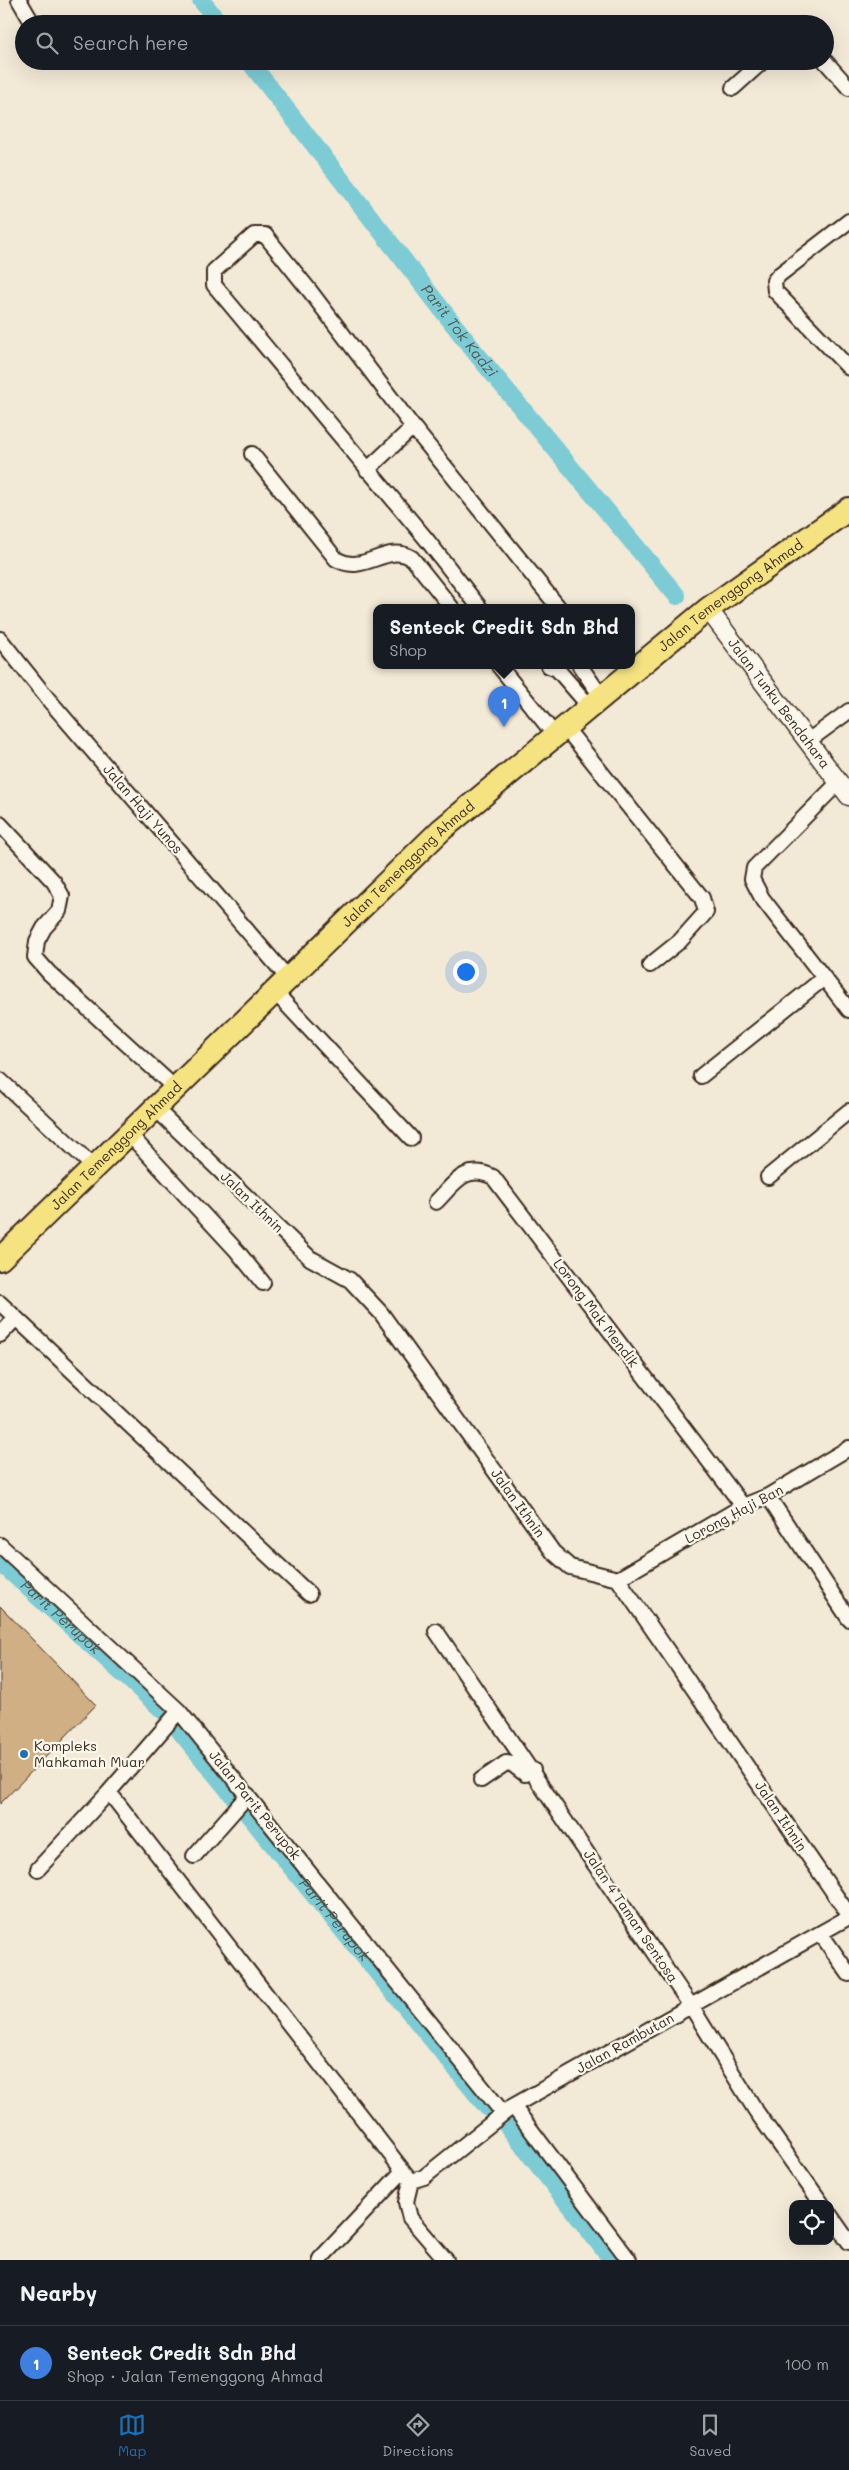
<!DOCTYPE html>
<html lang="en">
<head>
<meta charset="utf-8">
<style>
  :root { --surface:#171b24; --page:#20242c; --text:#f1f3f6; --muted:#9ea1a6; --line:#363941; --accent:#1f6fb2 }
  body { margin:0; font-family:Mali,sans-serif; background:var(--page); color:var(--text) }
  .controls { position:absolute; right:15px; bottom:15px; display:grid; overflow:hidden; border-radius:10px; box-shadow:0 5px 20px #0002 }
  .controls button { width:45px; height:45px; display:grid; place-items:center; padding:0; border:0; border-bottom:1px solid var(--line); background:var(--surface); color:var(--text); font:25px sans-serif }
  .you { position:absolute; left:465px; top:971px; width:18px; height:18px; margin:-12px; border:4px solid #fff; border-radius:50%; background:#1a73e8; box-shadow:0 0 0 8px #1a73e833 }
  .badge { display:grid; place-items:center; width:32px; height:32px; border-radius:50%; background:var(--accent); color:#fff; font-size:16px; font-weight:700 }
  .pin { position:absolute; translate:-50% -41px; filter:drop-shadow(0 1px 2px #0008) }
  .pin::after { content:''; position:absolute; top:26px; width:18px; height:15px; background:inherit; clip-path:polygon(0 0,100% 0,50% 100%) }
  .popup { position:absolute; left:373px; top:604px; width:262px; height:65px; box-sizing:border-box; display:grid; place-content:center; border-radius:10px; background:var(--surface); filter:drop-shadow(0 1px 4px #0005); font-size:16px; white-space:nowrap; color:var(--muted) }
  .popup b { font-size:19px; color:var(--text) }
  .popup::after { content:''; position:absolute; left:50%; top:100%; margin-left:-10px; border:10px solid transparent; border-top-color:var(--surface) }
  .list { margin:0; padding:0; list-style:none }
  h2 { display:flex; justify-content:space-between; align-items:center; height:65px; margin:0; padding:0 20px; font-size:21px }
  h2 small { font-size:16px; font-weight:400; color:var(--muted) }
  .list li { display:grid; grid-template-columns:32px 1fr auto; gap:15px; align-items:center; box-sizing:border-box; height:75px; padding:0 20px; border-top:1px solid var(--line) }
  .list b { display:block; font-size:19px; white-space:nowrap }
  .list p { margin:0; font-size:16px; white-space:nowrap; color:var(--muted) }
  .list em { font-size:16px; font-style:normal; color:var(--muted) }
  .icon { flex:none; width:28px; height:28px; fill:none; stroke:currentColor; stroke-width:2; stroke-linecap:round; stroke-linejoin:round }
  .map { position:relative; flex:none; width:849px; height:2260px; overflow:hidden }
  .search { position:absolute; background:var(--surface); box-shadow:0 5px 20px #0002; left:15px; right:15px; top:15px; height:55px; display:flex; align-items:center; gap:12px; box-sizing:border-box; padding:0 18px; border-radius:28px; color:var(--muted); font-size:19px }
  .sheet { height:140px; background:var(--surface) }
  nav { display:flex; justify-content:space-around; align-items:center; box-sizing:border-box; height:70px; border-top:1px solid var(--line); background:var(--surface); font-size:14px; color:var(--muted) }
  nav a { display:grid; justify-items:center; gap:2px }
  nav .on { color:var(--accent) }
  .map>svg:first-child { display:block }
</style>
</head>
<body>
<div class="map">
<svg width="849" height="2260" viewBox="0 0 849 2260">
  <rect width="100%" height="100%" fill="#f3e9d7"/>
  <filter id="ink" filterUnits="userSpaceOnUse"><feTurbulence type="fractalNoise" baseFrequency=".02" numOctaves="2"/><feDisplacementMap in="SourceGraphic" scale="10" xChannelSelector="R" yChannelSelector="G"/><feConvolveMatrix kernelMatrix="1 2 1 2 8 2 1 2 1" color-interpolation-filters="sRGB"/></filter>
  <g filter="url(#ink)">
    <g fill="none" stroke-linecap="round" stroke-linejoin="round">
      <g stroke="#7bcbd5" stroke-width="18">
        <path d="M 201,0 L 220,24"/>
        <path id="s1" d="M 249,61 L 475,352 L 677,596"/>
        <path id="s2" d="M 0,1562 L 166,1713"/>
        <path id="s3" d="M 180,1731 L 488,2108"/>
        <path d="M 503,2120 L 612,2260"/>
      </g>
    </g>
    <path fill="#d1af84" stroke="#3b2a1e" d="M 0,1606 L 96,1705 L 0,1804 Z"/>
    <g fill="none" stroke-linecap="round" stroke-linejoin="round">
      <defs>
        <path id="minor" d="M 19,0 L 33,24
          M 825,61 L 849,88
          M 733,88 L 763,61
          M 849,221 L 779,275 L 774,281 L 775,291 L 849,368
          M 252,454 L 336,559 C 365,576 385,542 412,558 L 452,608
          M 367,470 L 413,427
          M 480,608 L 427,540 L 214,285 L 214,271 L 254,235 L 265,235 L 310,291 L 413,427 L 559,608
          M 0,639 L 48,699 L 287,977
          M 499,666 L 554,734
          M 549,666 L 557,669 L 589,706
          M 580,666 L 601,696
          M 564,726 L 702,898 L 706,912 L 680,941 L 650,965
          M 808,741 L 849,711
          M 839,782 L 754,868 L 752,879 L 762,898 L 849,1010
          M 0,824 L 54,882 L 62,896 L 59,911 L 44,928 L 37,941 L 35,957 L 49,973 L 176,1089
          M 274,991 L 411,1138
          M 701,1076 L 824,978
          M 0,1080 L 95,1168
          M 155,1108 L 310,1258 L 350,1280 L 381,1313 L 553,1552 L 570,1567 L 618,1579 L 849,1915
          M 129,1134 L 237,1251 L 263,1283
          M 768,1177 L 849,1111
          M 436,1202 C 454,1184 465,1163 493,1177 L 743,1506
          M 0,1303 L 309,1594
          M 0,1335 L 15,1319
          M 768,1496 L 849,1619
          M 0,1545 L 179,1711 L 503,2113
          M 618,1579 L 743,1506 L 768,1496 L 849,1448
          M 436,1631 L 691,2006 L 756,2111 L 822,2204
          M 179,1711 L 109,1792 L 411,2181 L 406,2202 L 410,2218 L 446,2260
          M 481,1780 L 506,1763 L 512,1764 L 525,1774 L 533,1770
          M 194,1856 L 248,1795
          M 38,1869 L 109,1792
          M 821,1934 L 849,1974
          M 513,2106 L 629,2260
          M 411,2181 L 424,2177 L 513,2106 L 849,1917
          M 830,2215 L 849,2242
          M 320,2259 L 403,2171"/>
        <g id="tertiary">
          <path id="s4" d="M 708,609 L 849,796"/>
        </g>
        <g id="primary">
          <path id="s5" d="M 0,1259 L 441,830 L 708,609 L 849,509"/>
        </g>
      </defs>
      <use href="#minor" stroke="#3b2a1e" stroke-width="18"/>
      <use href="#tertiary" stroke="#3b2a1e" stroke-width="21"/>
      <use href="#primary" stroke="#3b2a1e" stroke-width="26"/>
      <use href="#minor" stroke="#fbf7ec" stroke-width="14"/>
      <use href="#tertiary" stroke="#fbf7ec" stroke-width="18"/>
      <use href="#primary" stroke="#f5e382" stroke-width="22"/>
    </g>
  </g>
  <circle fill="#1f6fb2" stroke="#fbf7ec" stroke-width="2" cx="24" cy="1754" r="5"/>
  <g text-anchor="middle" stroke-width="4.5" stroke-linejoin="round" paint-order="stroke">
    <g font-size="14" fill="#3b2a1e" stroke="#fbf7ec">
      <text dy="5" stroke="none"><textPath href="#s5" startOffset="988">Jalan Temenggong Ahmad</textPath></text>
      <text dy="5" stroke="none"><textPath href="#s4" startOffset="118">Jalan Tunku Bendahara</textPath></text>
      <text transform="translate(143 809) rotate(49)" y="5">Jalan Haji Yunos</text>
      <text dy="5" stroke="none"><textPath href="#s5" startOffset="568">Jalan Temenggong Ahmad</textPath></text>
      <text dy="5" stroke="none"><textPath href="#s5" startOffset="162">Jalan Temenggong Ahmad</textPath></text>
      <text transform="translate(252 1202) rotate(44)" y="5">Jalan Ithnin</text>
      <text transform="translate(596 1313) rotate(53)" y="5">Lorong Mak Mendik</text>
      <text transform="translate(518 1503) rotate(54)" y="5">Jalan Ithnin</text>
      <text transform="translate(734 1514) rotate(-28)" y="5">Lorong Haji Ban</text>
      <text transform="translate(255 1805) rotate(51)" y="5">Jalan Parit Perupok</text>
      <text transform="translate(781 1816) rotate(56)" y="5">Jalan Ithnin</text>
      <text transform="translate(631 1916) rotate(56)" y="5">Jalan 4 Taman Sentosa</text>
      <text transform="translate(625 2043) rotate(-29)" y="5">Jalan Rambutan</text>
    </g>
    <g font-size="14" fill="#3b2a1e" stroke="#fbf7ec" text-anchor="start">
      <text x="34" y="1751">Kompleks<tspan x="34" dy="16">Mahkamah Muar</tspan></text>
    </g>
    <g font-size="15" font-style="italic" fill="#4e5a55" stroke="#fbf7ec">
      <text dy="5" stroke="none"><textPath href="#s1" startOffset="342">Parit Tok Kadzi</textPath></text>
      <text dy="5" stroke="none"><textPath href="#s2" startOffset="82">Parit Perupok</textPath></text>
      <text dy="5" stroke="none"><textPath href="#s3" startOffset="244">Parit Perupok</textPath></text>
    </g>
  </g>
</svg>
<div class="controls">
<button><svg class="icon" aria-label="locate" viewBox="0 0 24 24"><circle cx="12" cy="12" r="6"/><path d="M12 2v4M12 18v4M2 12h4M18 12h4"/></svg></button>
</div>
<div class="you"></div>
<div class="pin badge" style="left:504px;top:727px;background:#3f7fe0">1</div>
<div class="popup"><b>Senteck Credit Sdn Bhd</b>Shop</div>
<div class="search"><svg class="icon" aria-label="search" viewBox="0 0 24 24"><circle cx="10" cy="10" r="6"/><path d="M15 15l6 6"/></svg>Search here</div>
</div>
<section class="sheet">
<h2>Nearby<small></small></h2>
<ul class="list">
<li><span class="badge" style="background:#3f7fe0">1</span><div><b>Senteck Credit Sdn Bhd</b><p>Shop · Jalan Temenggong Ahmad</p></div><em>100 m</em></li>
</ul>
</section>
<nav>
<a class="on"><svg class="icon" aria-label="map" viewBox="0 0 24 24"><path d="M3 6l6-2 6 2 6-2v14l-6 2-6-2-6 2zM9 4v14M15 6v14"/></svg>Map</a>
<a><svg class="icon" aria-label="directions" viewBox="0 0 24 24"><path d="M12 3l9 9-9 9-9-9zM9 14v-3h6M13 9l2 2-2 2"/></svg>Directions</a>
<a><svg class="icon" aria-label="saved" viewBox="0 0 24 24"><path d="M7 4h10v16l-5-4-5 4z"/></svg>Saved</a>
</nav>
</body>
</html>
